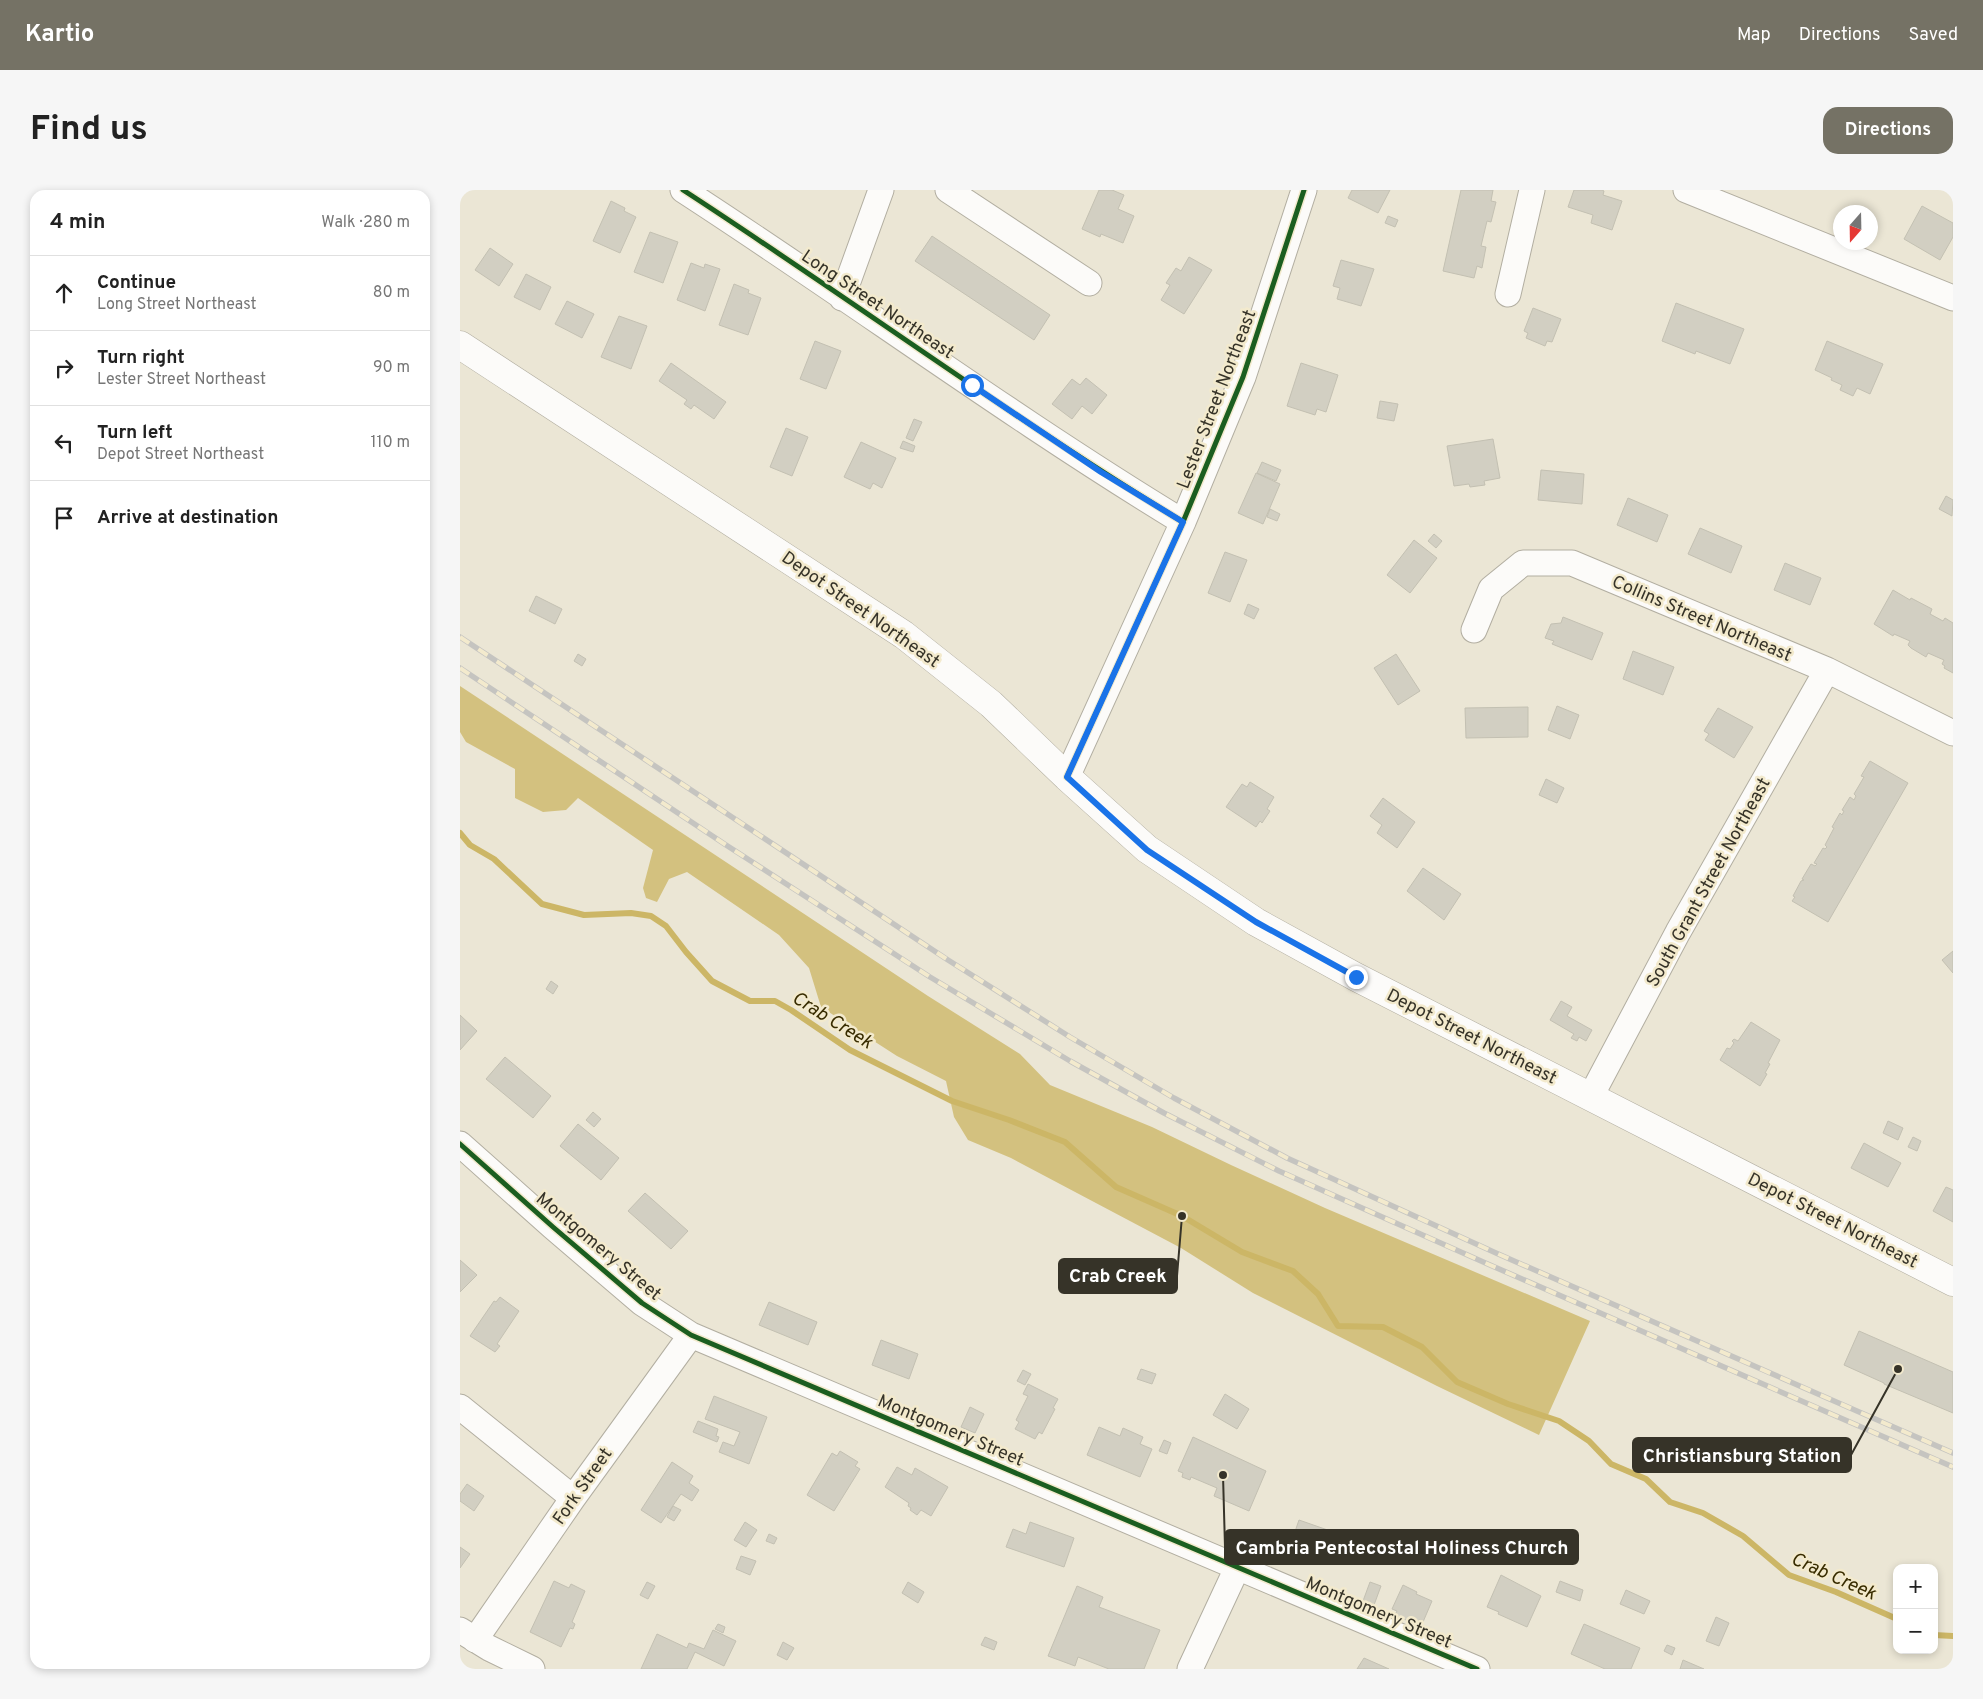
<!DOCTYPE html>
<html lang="en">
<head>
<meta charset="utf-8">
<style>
  :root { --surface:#fff; --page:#f6f6f6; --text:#222; --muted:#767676; --line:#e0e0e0; --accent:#757265 }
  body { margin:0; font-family:Overpass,sans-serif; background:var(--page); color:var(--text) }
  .controls { position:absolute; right:15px; bottom:15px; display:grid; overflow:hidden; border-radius:10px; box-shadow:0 2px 8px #0003 }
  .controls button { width:45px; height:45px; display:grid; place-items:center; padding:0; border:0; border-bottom:1px solid var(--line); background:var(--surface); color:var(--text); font:25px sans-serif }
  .compass { position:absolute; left:1373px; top:15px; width:45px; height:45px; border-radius:50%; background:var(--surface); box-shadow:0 2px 8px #0003; rotate:200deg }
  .stop { position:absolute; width:15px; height:15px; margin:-11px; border:4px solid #1a73e8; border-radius:50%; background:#fff }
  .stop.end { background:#1a73e8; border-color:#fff; box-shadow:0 1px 5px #0008 }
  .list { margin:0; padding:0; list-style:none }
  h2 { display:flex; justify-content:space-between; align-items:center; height:65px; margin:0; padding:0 20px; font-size:21px }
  h2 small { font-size:16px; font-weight:400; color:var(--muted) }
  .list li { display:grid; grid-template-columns:32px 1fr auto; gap:15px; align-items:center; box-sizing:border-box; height:75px; padding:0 20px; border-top:1px solid var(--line) }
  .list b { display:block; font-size:19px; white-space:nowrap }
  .list p { margin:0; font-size:16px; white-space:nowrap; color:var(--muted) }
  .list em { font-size:16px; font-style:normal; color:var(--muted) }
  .icon { flex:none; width:28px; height:28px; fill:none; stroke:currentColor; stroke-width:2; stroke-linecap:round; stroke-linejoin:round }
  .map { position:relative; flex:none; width:1493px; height:1479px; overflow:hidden; border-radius:15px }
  header { display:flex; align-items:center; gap:30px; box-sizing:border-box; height:70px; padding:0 25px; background:var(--accent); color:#fff }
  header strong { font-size:24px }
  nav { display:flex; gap:28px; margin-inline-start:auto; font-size:18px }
  .intro { display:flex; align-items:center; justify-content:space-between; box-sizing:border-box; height:120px; padding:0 30px }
  h1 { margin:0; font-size:35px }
  .button { padding:12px 22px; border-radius:15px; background:var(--accent); color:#fff; font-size:18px; font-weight:700 }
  main { display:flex; gap:30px; padding:0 30px }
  aside { flex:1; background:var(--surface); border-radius:15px; box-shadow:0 2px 8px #0003 }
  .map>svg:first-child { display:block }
</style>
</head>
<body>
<header>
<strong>Kartio</strong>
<nav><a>Map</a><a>Directions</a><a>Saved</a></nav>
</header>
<div class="intro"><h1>Find us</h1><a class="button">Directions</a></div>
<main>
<aside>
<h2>4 min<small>Walk · 280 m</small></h2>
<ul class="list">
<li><svg class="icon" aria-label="ahead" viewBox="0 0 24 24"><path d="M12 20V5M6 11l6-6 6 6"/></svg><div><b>Continue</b><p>Long Street Northeast</p></div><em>80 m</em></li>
<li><svg class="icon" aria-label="right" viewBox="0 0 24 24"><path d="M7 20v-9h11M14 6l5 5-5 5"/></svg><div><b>Turn right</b><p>Lester Street Northeast</p></div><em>90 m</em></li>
<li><svg class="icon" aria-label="left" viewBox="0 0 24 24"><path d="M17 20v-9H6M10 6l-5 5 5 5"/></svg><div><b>Turn left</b><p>Depot Street Northeast</p></div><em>110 m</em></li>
<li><svg class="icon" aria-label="arrive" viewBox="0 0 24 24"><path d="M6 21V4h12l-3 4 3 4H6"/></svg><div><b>Arrive at destination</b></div></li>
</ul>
</aside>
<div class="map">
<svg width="1493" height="1479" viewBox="0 0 1493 1479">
  <rect width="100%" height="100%" fill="#ebe6d5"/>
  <path fill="#d3c17f" d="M 0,496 L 468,806 L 560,864 L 590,895 L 692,937 L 771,975 L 865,1018 L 1130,1131 L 1079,1245 L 977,1196 L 793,1103 L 721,1058 L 551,968 L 508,950 L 494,927 L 486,891 L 437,866 L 361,817 L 349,778 L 319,745 L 227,682 L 209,689 L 197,712 L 186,708 L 183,698 L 193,660 L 118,608 L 106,620 L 83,622 L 55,608 L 55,579 L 6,552 L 0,542 Z"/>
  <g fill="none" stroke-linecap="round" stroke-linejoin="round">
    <path stroke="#ccb666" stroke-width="6" d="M 0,643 L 10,655 L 34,669 L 82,714 L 124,725 L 171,723 L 191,726 L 206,736 L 226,762 L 252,791 L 290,811 L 315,811 L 331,820 L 390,860 L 492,911 L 549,930 L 605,952 L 656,997 L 722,1026 L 782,1062 L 833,1081 L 858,1104 L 878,1136 L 923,1137 L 962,1157 L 997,1192 L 1048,1214 L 1099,1231 L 1129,1251 L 1151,1274 L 1186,1289 L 1210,1312 L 1243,1323 L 1283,1346 L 1329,1385 L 1376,1402 L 1437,1429
      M 1474,1445 L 1493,1446"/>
  </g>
  <path fill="#d2cfc2" stroke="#c3c0b2" d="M 639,0 L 652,0 L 664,5 L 658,19 L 674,26 L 663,53 L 641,44 L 640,47 L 622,39 Z
    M 892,0 L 930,0 L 918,23 L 888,8 Z
    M 1001,0 L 1033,0 L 1031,11 L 1036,12 L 1031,32 L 1027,31 L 1021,56 L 1026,57 L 1022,78 L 1017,76 L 1014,88 L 983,81 Z
    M 1114,0 L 1142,0 L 1144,1 L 1143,5 L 1162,11 L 1152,40 L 1131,33 L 1133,25 L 1108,17 Z
    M 151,11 L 165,18 L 164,21 L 176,27 L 160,63 L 133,51 Z
    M 1462,16 L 1493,33 L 1493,47 L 1480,70 L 1444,49 Z
    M 928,26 L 938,30 L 935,37 L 925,33 Z
    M 190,42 L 218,52 L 203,93 L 174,82 Z
    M 472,46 L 590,125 L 574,150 L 455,71 Z
    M 30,58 L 53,74 L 39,96 L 15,80 Z
    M 729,67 L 752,80 L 724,124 L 701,110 L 710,95 L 706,93 L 716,78 L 721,81 Z
    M 881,70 L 914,79 L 901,116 L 877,109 L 880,98 L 873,96 Z
    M 231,73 L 244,78 L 245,74 L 260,79 L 245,121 L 217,110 Z
    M 66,84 L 91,97 L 80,120 L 54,107 Z
    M 274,94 L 289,100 L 288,103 L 301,108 L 288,145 L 259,135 Z
    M 107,111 L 134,124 L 122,148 L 95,134 Z
    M 1216,113 L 1284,139 L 1270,174 L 1236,161 L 1235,164 L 1202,151 Z
    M 1073,118 L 1101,129 L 1092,152 L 1087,151 L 1085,156 L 1066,148 L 1068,143 L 1064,141 Z
    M 159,126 L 187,136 L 171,179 L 141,167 Z
    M 355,151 L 381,161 L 366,199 L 340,189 Z
    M 1367,151 L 1423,174 L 1410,204 L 1397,198 L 1393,206 L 1380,200 L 1382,195 L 1371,190 L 1372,188 L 1355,180 Z
    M 211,173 L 266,212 L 254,229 L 234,215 L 231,219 L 224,214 L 227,210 L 199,191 Z
    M 841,173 L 878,185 L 866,222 L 857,219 L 855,225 L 827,216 Z
    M 626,188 L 647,205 L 632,224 L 622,216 L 612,229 L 592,214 L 612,189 L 620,195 Z
    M 920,211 L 938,214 L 934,231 L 917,228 Z
    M 454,229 L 462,232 L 453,251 L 446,248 Z
    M 326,238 L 348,247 L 332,286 L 310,277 Z
    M 1033,249 L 1040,288 L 1024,291 L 1025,295 L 1010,297 L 1009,294 L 994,296 L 987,256 Z
    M 443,251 L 455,256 L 453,262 L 440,258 Z
    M 401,252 L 436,268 L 422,298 L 413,293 L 410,299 L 384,287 Z
    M 802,272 L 821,280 L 816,291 L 797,283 Z
    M 1081,280 L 1124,284 L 1122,314 L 1078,310 Z
    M 796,283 L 820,294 L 803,334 L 778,323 Z
    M 1486,306 L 1493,310 L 1492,326 L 1479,319 Z
    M 1168,308 L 1208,325 L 1197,352 L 1157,335 Z
    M 810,319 L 820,324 L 817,331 L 807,327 Z
    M 1240,338 L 1282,356 L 1271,383 L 1228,364 Z
    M 974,344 L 982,351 L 976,358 L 968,351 Z
    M 954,350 L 977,368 L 950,403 L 927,385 Z
    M 765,362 L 787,370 L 770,412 L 748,403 Z
    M 1325,373 L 1361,388 L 1350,415 L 1314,400 Z
    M 1433,400 L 1450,410 L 1451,408 L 1472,419 L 1470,424 L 1483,431 L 1485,428 L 1493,433 L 1493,483 L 1484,478 L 1485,476 L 1482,474 L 1484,470 L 1468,463 L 1466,467 L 1451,458 L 1448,455 L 1450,451 L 1434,444 L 1433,446 L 1414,434 Z
    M 76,406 L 102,419 L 95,434 L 69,421 Z
    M 788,414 L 799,419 L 794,429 L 784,424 Z
    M 1103,427 L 1143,443 L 1132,470 L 1092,454 L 1094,451 L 1085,448 L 1091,434 L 1101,433 Z
    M 1173,461 L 1214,477 L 1203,505 L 1163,489 Z
    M 118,464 L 126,469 L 122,476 L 114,471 Z
    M 936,464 L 960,501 L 938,515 L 914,478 Z
    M 1097,516 L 1119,525 L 1110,549 L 1088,540 Z
    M 1068,517 L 1068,547 L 1006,548 L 1005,518 Z
    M 1258,518 L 1293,537 L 1274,568 L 1245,550 L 1249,544 L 1244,541 Z
    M 1410,571 L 1448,593 L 1368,732 L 1332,711 L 1335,707 L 1333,706 L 1341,691 L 1344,690 L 1342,689 L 1351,674 L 1355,676 L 1357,674 L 1354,673 L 1363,658 L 1365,659 L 1367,657 L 1365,655 L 1374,638 L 1372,637 L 1380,623 L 1382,625 L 1384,621 L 1382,620 L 1390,607 L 1394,610 L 1396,606 L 1394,604 L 1404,587 L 1401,586 Z
    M 1086,589 L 1104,598 L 1097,613 L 1079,605 Z
    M 790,592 L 814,607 L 807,619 L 810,621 L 802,633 L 800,631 L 796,637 L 766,617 L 782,594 L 787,597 Z
    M 923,608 L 955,632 L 937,658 L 917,643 L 922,635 L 910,626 Z
    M 963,678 L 1001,704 L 984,730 L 947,701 Z
    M 1493,761 L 1493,783 L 1482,770 Z
    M 91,791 L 98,796 L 93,804 L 86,799 Z
    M 1101,811 L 1112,817 L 1107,826 L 1132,840 L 1126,851 L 1119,847 L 1117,851 L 1111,848 L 1114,844 L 1090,830 Z
    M 0,825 L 17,841 L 0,860 Z
    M 1291,832 L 1320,850 L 1308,873 L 1310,874 L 1305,883 L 1307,884 L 1300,896 L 1260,870 L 1267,858 L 1270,859 L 1274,853 L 1272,851 L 1274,849 L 1278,851 Z
    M 45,867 L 91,906 L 73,928 L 26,889 Z
    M 133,922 L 141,929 L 134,937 L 126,930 Z
    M 1428,931 L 1443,938 L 1438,950 L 1423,943 Z
    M 118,934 L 159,968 L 141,990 L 100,956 Z
    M 1453,947 L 1461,951 L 1457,961 L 1448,957 Z
    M 1404,953 L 1441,973 L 1428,997 L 1391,978 Z
    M 1486,997 L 1493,1000 L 1493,1032 L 1473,1021 Z
    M 185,1003 L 228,1041 L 211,1059 L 168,1021 Z
    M 0,1070 L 17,1085 L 0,1102 Z
    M 40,1107 L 59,1121 L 37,1154 L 40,1156 L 35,1162 L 10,1146 L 34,1111 L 36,1112 Z
    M 309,1112 L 357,1132 L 348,1155 L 299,1135 Z
    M 1399,1141 L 1493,1182 L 1493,1223 L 1424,1194 L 1424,1193 L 1384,1175 Z
    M 421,1150 L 458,1164 L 449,1189 L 412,1175 Z
    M 681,1179 L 696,1184 L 692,1194 L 677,1189 Z
    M 563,1180 L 571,1184 L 565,1195 L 557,1191 Z
    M 568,1194 L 598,1209 L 593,1218 L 595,1219 L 582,1244 L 579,1242 L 575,1249 L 555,1239 L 559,1232 L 556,1230 L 568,1206 L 563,1204 Z
    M 765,1204 L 789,1219 L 777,1239 L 753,1225 Z
    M 254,1206 L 307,1227 L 289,1274 L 259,1262 L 263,1252 L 274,1256 L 280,1242 L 245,1229 Z
    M 510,1217 L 524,1224 L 515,1243 L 501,1237 Z
    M 238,1231 L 258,1239 L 256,1246 L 259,1247 L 257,1252 L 233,1242 Z
    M 639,1237 L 660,1246 L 663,1238 L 683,1247 L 680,1254 L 692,1259 L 680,1287 L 627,1265 Z
    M 733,1247 L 806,1281 L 789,1321 L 754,1306 L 757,1298 L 731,1287 L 730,1290 L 722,1287 L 723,1283 L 718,1281 Z
    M 704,1250 L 711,1253 L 707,1264 L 699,1261 Z
    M 380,1261 L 398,1272 L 395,1276 L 400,1279 L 374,1321 L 347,1305 L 372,1263 L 377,1266 Z
    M 212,1272 L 233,1286 L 229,1293 L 239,1300 L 232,1311 L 221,1304 L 201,1333 L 181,1320 Z
    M 437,1277 L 452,1285 L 455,1278 L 488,1297 L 471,1326 L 461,1320 L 457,1325 L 450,1320 L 451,1318 L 448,1316 L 449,1313 L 425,1297 Z
    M 7,1294 L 24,1306 L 14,1321 L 0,1311 L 0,1304 Z
    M 213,1316 L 221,1320 L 214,1331 L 207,1327 Z
    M 839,1330 L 882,1345 L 873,1372 L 861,1367 L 858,1374 L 842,1369 L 845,1362 L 830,1356 Z
    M 285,1332 L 297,1340 L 286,1357 L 274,1350 Z
    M 570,1332 L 614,1348 L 604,1377 L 546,1357 L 553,1339 L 566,1344 Z
    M 309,1344 L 317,1348 L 314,1354 L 306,1351 Z
    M 0,1357 L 10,1364 L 0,1378 Z
    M 281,1366 L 296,1371 L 290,1385 L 276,1379 Z
    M 1041,1385 L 1081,1406 L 1067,1437 L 1038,1424 L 1039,1422 L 1027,1417 Z
    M 94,1391 L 109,1398 L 111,1394 L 125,1401 L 112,1432 L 115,1434 L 113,1439 L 110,1438 L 101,1457 L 70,1442 Z
    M 1100,1391 L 1123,1400 L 1120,1411 L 1096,1402 Z
    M 187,1392 L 195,1396 L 188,1409 L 180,1405 Z
    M 448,1392 L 464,1402 L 458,1413 L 442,1403 Z
    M 910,1392 L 921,1396 L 914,1415 L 903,1411 Z
    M 943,1395 L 957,1402 L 956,1404 L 972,1411 L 963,1432 L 959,1430 L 957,1435 L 935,1425 L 937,1421 L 932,1419 Z
    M 617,1396 L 643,1407 L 639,1417 L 700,1440 L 684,1479 L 649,1479 L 618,1467 L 615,1476 L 588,1466 Z
    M 1166,1400 L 1190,1411 L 1184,1424 L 1160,1414 Z
    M 1256,1427 L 1269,1433 L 1259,1456 L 1246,1451 Z
    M 258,1434 L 265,1437 L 263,1443 L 255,1439 Z
    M 1124,1434 L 1180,1458 L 1171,1479 L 1145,1479 L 1111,1464 Z
    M 253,1440 L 276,1451 L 264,1476 L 235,1462 L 227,1479 L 181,1479 L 197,1444 L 227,1458 L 229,1453 L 244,1459 Z
    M 525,1447 L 537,1452 L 534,1460 L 521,1455 Z
    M 323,1452 L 334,1458 L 327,1470 L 317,1465 Z
    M 1207,1455 L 1215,1458 L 1212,1465 L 1204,1461 Z
    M 904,1468 L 929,1479 L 897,1479 Z
    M 1223,1470 L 1244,1479 L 1220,1479 Z"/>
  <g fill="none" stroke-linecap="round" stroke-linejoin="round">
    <defs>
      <path id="street" d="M 223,0 C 391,109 552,228 723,332
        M 488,0 L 629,93
        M 1226,0 L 1493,108
        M 1048,104 L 1072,0
        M 382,108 L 421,0
        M 1014,440 L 1031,399 L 1063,373 L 1112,373 L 1367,480 L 1493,543
        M 607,587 L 723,332 L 783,187 L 844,0
        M 1131,906 L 1218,742 L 1367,480
        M 0,954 L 93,1037 L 182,1113 L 231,1145 L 1017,1479
        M 0,1217 L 113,1308
        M 0,1440 L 29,1458 L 72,1479
        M 15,1450 L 113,1308 L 231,1145
        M 730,1479 L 778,1376"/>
      <path id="secondary" d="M 0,155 L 444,445 L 531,514 L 607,587 L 687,659 L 796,732 L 896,787 L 1493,1092"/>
    </defs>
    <use href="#street" stroke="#b2aea1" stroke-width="27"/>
    <use href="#secondary" stroke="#b2aea1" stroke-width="29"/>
    <use href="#street" stroke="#fcfbf9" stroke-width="25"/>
    <use href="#secondary" stroke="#fcfbf9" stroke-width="28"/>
    <defs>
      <path id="rail" d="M 0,447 L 488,770 L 610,847 L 714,908 L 827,968 L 1036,1063 L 1493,1263
        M 0,478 L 266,655 L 470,787 L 610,871 L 704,923 L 819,981 L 1030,1075 L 1493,1277"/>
    </defs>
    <use href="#rail" stroke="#c5c4c0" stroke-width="5.5"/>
    <use href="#rail" stroke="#f3eacd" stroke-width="4" stroke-dasharray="11" stroke-linecap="butt"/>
    <defs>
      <path id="cycleway" d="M 223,0 C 391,109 552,228 723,332
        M 607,587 L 723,332 L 783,187 L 844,0
        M 0,954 L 93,1037 L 182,1113 L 231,1145 L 1017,1479"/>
    </defs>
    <use href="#cycleway" stroke="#f3eacd" stroke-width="8"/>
    <use href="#cycleway" stroke="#1b5e20" stroke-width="5"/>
  </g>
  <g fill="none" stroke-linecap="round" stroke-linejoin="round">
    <path stroke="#1a73e8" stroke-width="6" d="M 512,195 L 641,282 L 723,332 L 607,587 L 687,660 L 796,732 L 896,787"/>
  </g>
  <g text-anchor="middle" stroke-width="5" stroke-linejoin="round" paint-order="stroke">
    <g font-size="18" fill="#363328" stroke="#f3eacd">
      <text transform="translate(418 114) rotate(34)" y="6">Long Street Northeast</text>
      <text transform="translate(756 209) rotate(-69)" y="6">Lester Street Northeast</text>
      <text transform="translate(401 419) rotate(35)" y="6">Depot Street Northeast</text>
      <text transform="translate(1242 428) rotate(23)" y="6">Collins Street Northeast</text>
      <text transform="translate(1248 692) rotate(-61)" y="6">South Grant Street Northeast</text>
      <text transform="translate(1012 846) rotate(27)" y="6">Depot Street Northeast</text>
      <text transform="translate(1373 1030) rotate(27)" y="6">Depot Street Northeast</text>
      <text transform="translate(139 1056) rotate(40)" y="6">Montgomery Street</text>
      <text transform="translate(491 1240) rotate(23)" y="6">Montgomery Street</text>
      <text transform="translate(122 1296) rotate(-55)" y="6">Fork Street</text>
      <text transform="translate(919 1422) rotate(23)" y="6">Montgomery Street</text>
    </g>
    <g font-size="19" font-style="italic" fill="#382c00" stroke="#f3eacd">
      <text transform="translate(373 829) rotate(32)" y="7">Crab Creek</text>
      <text transform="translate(1374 1385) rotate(24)" y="7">Crab Creek</text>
    </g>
  </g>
  <path fill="none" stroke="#363328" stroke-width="2" d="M722 1026L717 1086M1438 1179L1391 1265M763 1285L765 1357"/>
  <g fill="#363328" stroke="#f3eacd" stroke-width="2">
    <circle cx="722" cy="1026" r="5"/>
    <circle cx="1438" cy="1179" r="5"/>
    <circle cx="763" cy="1285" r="5"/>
  </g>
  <g fill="#363328" stroke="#363328" stroke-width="2">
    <rect x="599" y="1069" width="118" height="34" rx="5"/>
    <rect x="1173" y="1248" width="218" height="34" rx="5"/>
    <rect x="765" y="1340" width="353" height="34" rx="5"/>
  </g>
  <g font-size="19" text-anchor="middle" font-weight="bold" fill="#fff">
    <text x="658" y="1092">Crab Creek</text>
    <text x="1282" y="1272">Christiansburg Station</text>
    <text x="942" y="1364">Cambria Pentecostal Holiness Church</text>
  </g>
</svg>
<div class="controls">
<button>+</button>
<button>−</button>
</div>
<svg class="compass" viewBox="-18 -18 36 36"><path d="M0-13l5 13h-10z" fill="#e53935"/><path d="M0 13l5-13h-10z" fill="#767676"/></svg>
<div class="stop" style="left:512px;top:195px"></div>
<div class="stop end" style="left:896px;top:787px"></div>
</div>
</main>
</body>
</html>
